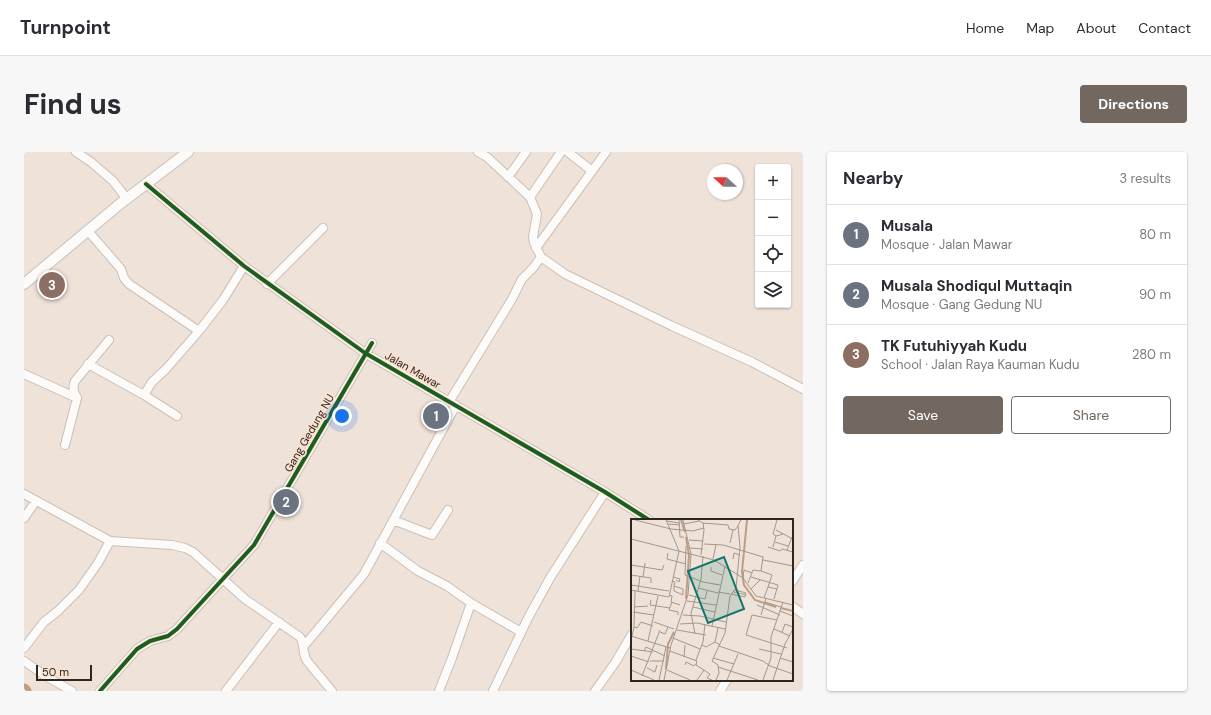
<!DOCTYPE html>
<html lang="en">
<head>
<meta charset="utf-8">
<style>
  :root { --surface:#fff; --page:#f7f7f7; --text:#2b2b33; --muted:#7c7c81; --line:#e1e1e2; --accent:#726860 }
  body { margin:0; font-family:"DM Sans",sans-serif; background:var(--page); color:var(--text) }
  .controls { position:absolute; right:12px; top:12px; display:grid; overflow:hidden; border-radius:4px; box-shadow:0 1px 3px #0004 }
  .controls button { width:36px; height:36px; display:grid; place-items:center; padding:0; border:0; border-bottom:1px solid var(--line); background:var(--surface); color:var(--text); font:20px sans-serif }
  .compass { position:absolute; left:683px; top:12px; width:36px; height:36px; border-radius:50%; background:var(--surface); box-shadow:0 1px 3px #0004; rotate:291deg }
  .scale { position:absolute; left:12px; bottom:10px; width:56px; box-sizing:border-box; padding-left:4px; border:2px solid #2e261f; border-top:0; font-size:11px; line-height:14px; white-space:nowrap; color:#2e261f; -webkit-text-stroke:3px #f8e1d0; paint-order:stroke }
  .you { position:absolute; left:318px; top:264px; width:14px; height:14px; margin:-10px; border:3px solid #fff; border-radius:50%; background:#1a73e8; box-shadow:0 0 0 6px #1a73e833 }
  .badge { display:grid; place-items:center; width:26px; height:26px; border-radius:50%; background:var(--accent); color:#fff; font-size:13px; font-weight:700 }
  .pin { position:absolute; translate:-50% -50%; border:2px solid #fff; box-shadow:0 1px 4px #0006 }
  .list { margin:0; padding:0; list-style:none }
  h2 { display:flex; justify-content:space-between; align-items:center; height:52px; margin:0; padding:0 16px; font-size:17px }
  h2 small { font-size:13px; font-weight:400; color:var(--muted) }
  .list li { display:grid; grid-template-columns:26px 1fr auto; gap:12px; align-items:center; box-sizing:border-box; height:60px; padding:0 16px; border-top:1px solid var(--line) }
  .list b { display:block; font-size:15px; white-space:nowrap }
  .list p { margin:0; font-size:13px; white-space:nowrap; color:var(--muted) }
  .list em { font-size:13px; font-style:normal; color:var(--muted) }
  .actions { display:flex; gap:8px; padding:12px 16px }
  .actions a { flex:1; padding:9px 0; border:1px solid var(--accent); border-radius:4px; text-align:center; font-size:14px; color:var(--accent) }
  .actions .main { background:var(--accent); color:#fff }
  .icon { flex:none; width:22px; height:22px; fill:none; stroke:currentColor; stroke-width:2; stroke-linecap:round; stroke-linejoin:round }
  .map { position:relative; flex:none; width:779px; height:539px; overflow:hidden; border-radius:4px }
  header { display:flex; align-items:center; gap:24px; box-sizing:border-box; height:56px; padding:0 20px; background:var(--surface); border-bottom:1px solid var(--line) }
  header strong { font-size:19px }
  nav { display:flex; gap:22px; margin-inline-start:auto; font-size:14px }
  .intro { display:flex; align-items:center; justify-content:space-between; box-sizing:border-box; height:96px; padding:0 24px }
  h1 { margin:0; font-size:28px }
  .button { padding:10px 18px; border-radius:4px; background:var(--accent); color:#fff; font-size:14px; font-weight:700 }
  main { display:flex; gap:24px; padding:0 24px }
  aside { flex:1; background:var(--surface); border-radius:4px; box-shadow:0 1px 3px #0004 }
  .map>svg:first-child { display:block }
</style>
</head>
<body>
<header>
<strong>Turnpoint</strong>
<nav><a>Home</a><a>Map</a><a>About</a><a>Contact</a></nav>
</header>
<div class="intro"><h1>Find us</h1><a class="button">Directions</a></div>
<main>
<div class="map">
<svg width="779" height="539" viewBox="0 0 779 539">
  <rect width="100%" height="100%" fill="#efe2d9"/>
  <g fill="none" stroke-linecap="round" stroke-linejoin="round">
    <path stroke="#c19d80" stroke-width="13" d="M 0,538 L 1,539"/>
    <defs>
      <path id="minor" d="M 52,0 L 67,10 L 89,29 L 103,47
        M 454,0 L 463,5 L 506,45 L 513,62 L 509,85 L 510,91 L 517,105 L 541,122 L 648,174 L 728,210 L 779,237
        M 544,0 L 568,19
        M 484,25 L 502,0
        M 122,32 L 220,114 L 341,201 L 581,340 L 625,368
        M 506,45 L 537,0
        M 64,79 L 97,117 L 100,126 L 105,132 L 175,179
        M 512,96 L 582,0
        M 243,132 L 299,76
        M 64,212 L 120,243 L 128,230 L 142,217 L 175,179 L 199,148 L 220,114
        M 0,222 L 53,246
        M 120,243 L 153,264
        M 425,250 L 488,147 L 498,127 L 509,116 L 517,105
        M 41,293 L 53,246 C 50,240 48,236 51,229 L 85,188
        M 0,342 L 86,389 L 148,393 L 161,396 L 169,400 L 221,447 L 276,485 C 281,493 278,501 283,509 L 308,539
        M 0,366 L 12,349
        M 369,368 L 408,383 L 424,358
        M 356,391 L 394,419 L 423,434 L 447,451 L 428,506 L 415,539
        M 768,430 L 779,413
        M 447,451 L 497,480
        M 768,454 L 779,462
        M 280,494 L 340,422 L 432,253
        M 0,496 L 20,470 L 34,459 L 55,438 L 74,411 L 86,389
        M 0,509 L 23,525 L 48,539
        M 76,539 L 113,497 L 126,489 L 144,484 L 153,477 L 230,393 L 348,191
        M 202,539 L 255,470
        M 469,539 L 504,466 L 526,426 L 581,340
        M 571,539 L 591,511 L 608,482
        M 696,539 L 703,528"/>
      <path id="tertiary" d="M 0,132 L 97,51 L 164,0"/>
    </defs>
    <use href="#minor" stroke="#c9c0b8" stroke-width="10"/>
    <use href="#tertiary" stroke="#c9c0b8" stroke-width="12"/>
    <use href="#minor" stroke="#fdfbf9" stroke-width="8"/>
    <use href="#tertiary" stroke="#fdfbf9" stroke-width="10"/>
    <defs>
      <path id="cycleway" d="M 122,32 L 220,114 L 341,201 L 581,340 L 625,368
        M 76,539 L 113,497 L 126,489 L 144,484 L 153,477 L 230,393 L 348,191"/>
    </defs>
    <use href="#cycleway" stroke="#f8e1d0" stroke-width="6"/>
    <use href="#cycleway" stroke="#1b5e20" stroke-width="4"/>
  </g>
  <g text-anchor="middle" stroke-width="4" stroke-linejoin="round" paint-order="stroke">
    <g font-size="11" fill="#2e261f" stroke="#f8e1d0">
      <text transform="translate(389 218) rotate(30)" y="4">Jalan Mawar</text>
      <text transform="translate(285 281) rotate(-60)" y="4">Gang Gedung NU</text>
    </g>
  </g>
  <g transform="translate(607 367)">
    <rect width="162" height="162" fill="#efe2d9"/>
    <path fill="none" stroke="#c19d80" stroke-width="2" d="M 50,1 L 54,13M 116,1 L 111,53 L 113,66 L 124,81 L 145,88M 55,80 L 58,36 L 55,18M 150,89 L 162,92M 35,150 L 37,125 L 43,113"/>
    <path fill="none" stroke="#a2978f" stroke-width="1" d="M 4,1 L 40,10 L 62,12 L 73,9M 48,1 L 49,18 L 53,18M 67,1 L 72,4 L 73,11 L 70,36M 36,2 L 48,4M 72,4 L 97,6 L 98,10 L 104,11 L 107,7M 37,5 L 49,6M 53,5 L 68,2M 145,11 L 160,19M 145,17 L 142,15 L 146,1M 0,20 L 83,41 L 112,59 L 125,77 L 162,86M 58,21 L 72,22M 144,23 L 157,27M 99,24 L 102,11M 73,25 L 92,26 L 109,31M 55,27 L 54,56 L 72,63 L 89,66M 137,28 L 149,32 L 151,30 L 162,33M 142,28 L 145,17 L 152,15M 59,29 L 72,30M 109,31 L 132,38 L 130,52 L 122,51 L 117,64M 156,31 L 161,18M 37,34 L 36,40 L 55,45M 82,40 L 85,26M 102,40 L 103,34 L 109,36M 132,41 L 162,47M 0,46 L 31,51 L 33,46M 80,48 L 80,52 L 91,56M 130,52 L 141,56 L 137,68M 0,56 L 20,59 L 20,64M 12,58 L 14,44M 42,58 L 49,60 L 48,63 L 45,61M 112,58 L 113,51 L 121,54M 120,58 L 147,66 L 143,80M 41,62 L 44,63 L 43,67 L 43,72 L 52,76 L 52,70 L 43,67M 0,66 L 38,72M 67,69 L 87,74M 120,70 L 129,61M 0,71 L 38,78 L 48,32 L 35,1M 7,72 L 9,57M 87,73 L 99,75M 103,73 L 115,76M 100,75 L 114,78 L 115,74 L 104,71M 38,76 L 41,77 L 40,83 L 49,86M 58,76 L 74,80 L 76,72M 133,79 L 137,68 L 146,70M 20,81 L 19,86 L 39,89M 56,82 L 85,86M 41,83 L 38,91 L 47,93 L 47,96M 134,83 L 150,88M 126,86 L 149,96M 3,88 L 17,87M 62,88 L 84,93M 149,92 L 162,97M 2,93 L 23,96M 52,96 L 69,97 L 95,103M 130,96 L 135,79M 146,101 L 121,96 L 115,116 L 156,129M 23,103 L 43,110M 49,105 L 66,104 L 94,110M 81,107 L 94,47M 3,108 L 4,72M 87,109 L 84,123 L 89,126M 143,110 L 159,117M 46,111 L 75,116M 29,113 L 34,115 L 37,108M 151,113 L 154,105 L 162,108M 64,115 L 60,94 L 70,60 L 72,37M 0,117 L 39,129M 42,119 L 69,130M 0,122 L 3,108 L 6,109 L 10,103 L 22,107M 17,122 L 27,77M 71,126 L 75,128 L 84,123M 88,127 L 132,142 L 139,147 L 162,155M 0,130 L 22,133M 128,130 L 150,135M 13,132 L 15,128 L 34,137M 39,132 L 66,142 L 65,146 L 79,155 L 76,159 L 81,161M 0,137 L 18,143M 53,138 L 54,126M 82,139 L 103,145M 149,139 L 162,143M 65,141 L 72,123 L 74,105M 19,142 L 33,142M 54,146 L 55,143 L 63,147 L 65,145M 87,148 L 127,161M 16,149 L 24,153 L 26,146M 0,151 L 23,161M 36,151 L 59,161M 11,157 L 29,111M 28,161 L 35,128M 33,161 L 40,126 L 57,76 L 60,35 L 52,1M 66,161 L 73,151M 85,161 L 88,154 L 87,146 L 81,142 L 94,114 L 99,77 L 105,69 L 109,28 L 107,6 L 110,1M 96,161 L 107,135M 132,161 L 140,139 L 140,118 L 152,83M 142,161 L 154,125 L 162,110"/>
    <path fill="#0f766e" fill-opacity="0.15" stroke="#0f766e" stroke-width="2" d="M 93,38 L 113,90 L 77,104 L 57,52 Z"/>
    <rect width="162" height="162" fill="none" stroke="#2e261f" stroke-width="2"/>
  </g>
</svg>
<div class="controls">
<button>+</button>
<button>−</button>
<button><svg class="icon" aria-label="locate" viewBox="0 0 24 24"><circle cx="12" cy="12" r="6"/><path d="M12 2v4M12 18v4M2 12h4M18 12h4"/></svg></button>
<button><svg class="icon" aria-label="layers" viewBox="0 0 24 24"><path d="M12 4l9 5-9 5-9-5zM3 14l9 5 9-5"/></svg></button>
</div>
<svg class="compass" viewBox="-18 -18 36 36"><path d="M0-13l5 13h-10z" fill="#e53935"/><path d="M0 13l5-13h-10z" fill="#7c7c81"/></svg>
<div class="scale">50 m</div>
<div class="you"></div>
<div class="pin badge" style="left:412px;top:264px;background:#6b7280">1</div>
<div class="pin badge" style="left:262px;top:350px;background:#6b7280">2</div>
<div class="pin badge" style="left:28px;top:133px;background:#8d6e63">3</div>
</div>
<aside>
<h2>Nearby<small>3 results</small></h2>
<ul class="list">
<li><span class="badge" style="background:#6b7280">1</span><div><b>Musala</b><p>Mosque · Jalan Mawar</p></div><em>80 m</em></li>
<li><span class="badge" style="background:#6b7280">2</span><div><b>Musala Shodiqul Muttaqin</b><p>Mosque · Gang Gedung NU</p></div><em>90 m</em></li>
<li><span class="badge" style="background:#8d6e63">3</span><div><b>TK Futuhiyyah Kudu</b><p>School · Jalan Raya Kauman Kudu</p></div><em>280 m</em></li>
</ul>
<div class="actions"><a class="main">Save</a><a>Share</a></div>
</aside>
</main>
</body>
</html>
